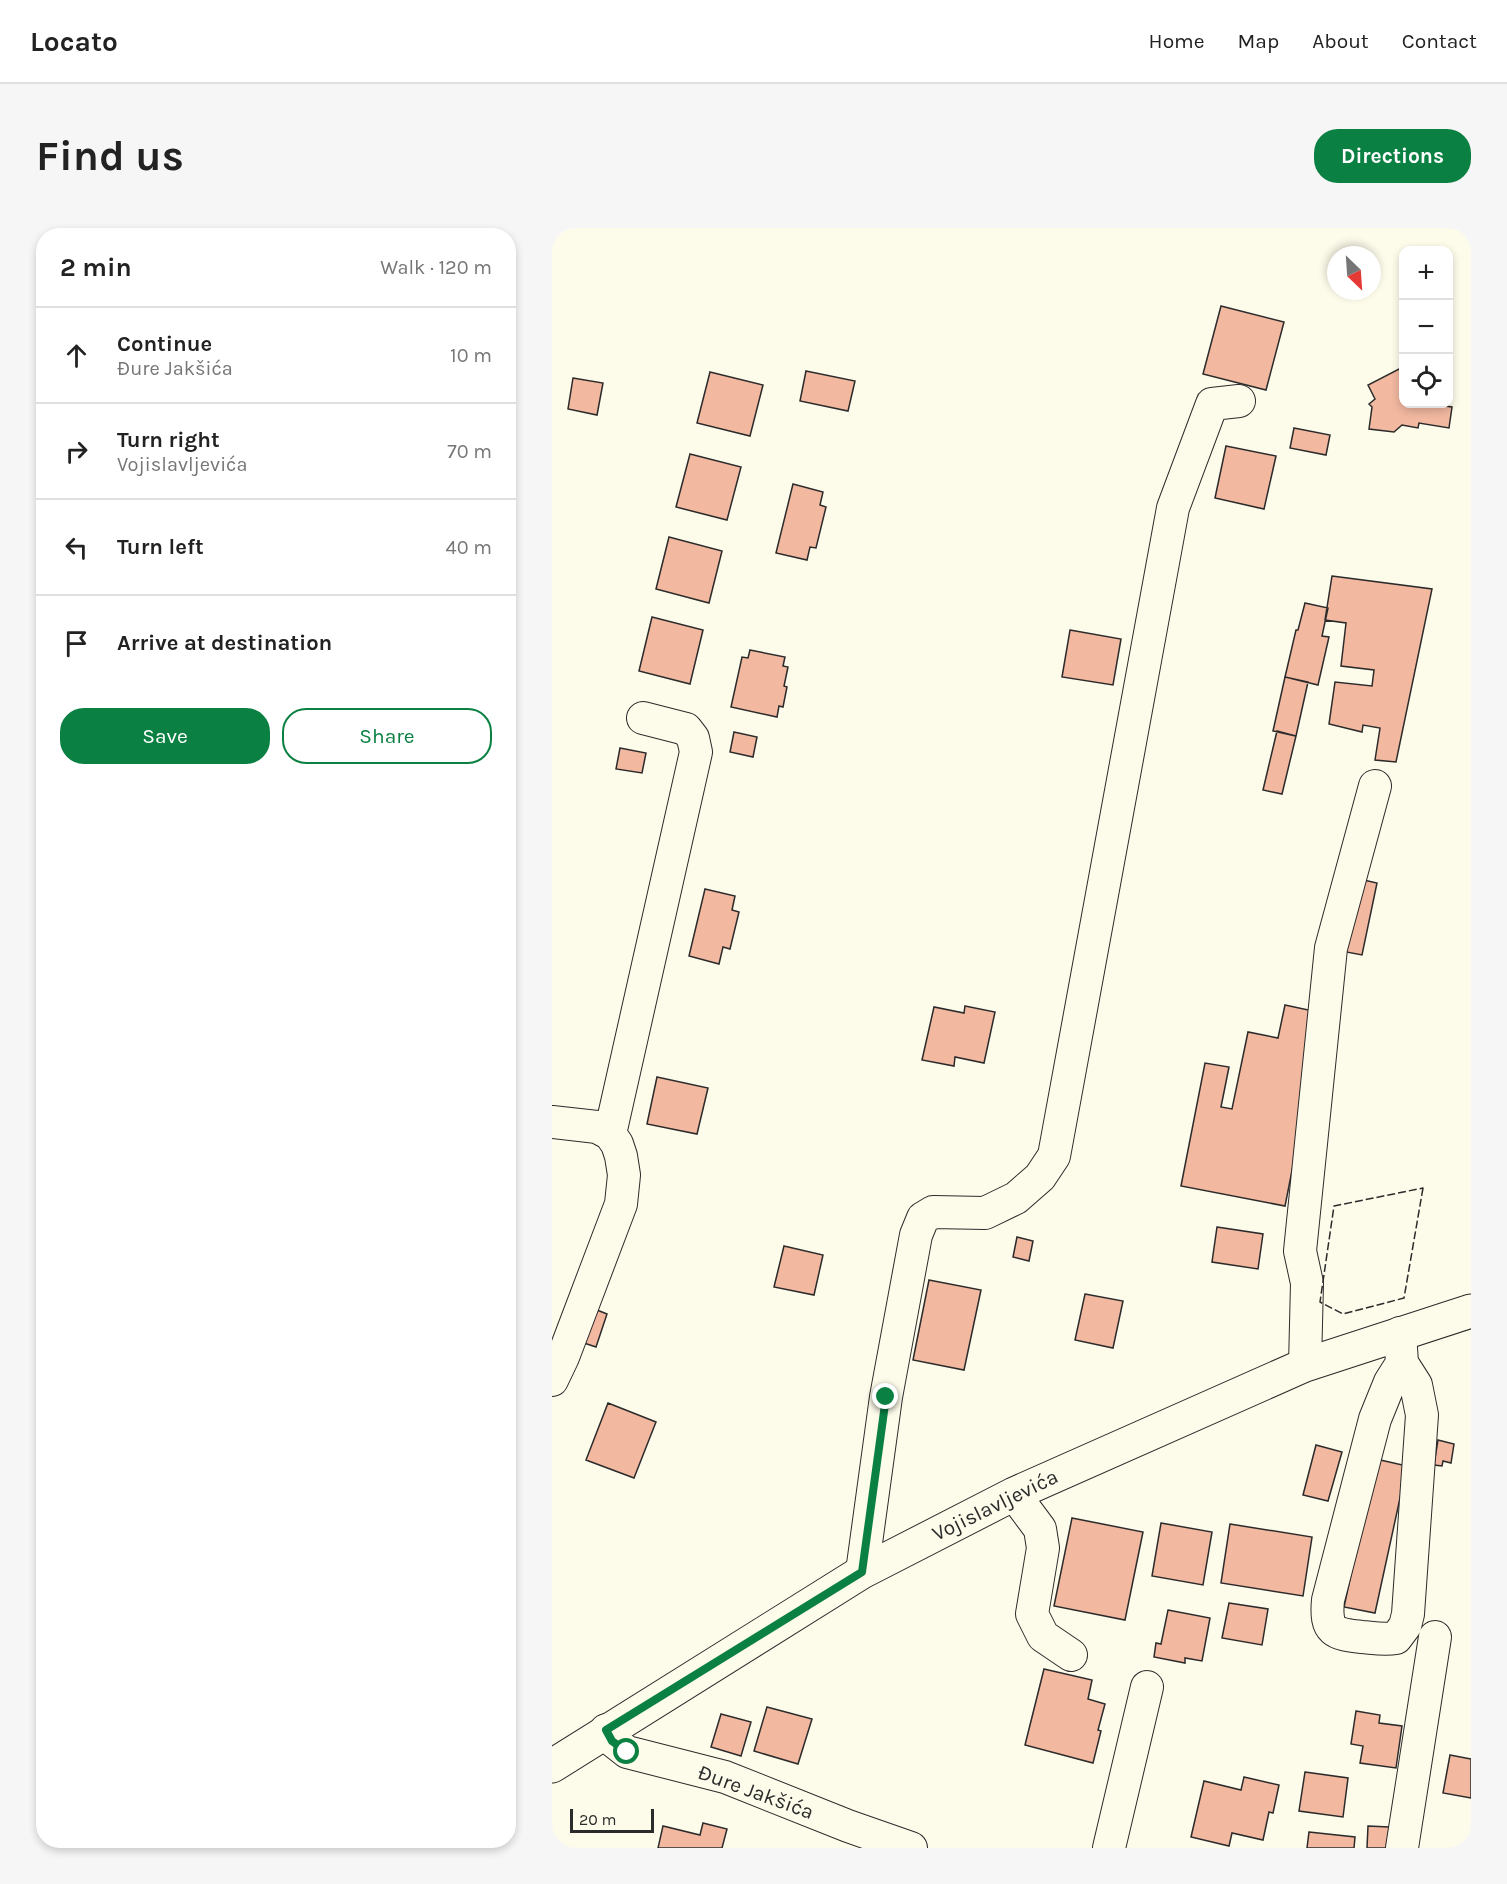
<!DOCTYPE html>
<html lang="en">
<head>
<meta charset="utf-8">
<style>
  :root { --surface:#fff; --page:#f6f6f6; --text:#222; --muted:#767676; --line:#e0e0e0; --accent:#0b8043 }
  body { margin:0; font-family:Karla,sans-serif; background:var(--page); color:var(--text) }
  .controls { position:absolute; right:18px; top:18px; display:grid; overflow:hidden; border-radius:12px; box-shadow:0 3px 9px #0003 }
  .controls button { width:54px; height:54px; display:grid; place-items:center; padding:0; border:0; border-bottom:2px solid var(--line); background:var(--surface); color:var(--text); font:30px sans-serif }
  .compass { position:absolute; left:775px; top:18px; width:54px; height:54px; border-radius:50%; background:var(--surface); box-shadow:0 3px 9px #0003; rotate:155deg }
  .scale { position:absolute; left:18px; bottom:15px; width:84px; box-sizing:border-box; padding-left:6px; border:3px solid #2b2b2b; border-top:0; font-size:16px; line-height:21px; white-space:nowrap; color:#2b2b2b; -webkit-text-stroke:4px #fdfbea; paint-order:stroke }
  .stop { position:absolute; width:18px; height:18px; margin:-14px; border:4px solid #0b8043; border-radius:50%; background:#fff }
  .stop.end { background:#0b8043; border-color:#fff; box-shadow:0 2px 6px #0008 }
  .list { margin:0; padding:0; list-style:none }
  h2 { display:flex; justify-content:space-between; align-items:center; height:78px; margin:0; padding:0 24px; font-size:26px }
  h2 small { font-size:20px; font-weight:400; color:var(--muted) }
  .list li { display:grid; grid-template-columns:39px 1fr auto; gap:18px; align-items:center; box-sizing:border-box; height:96px; padding:0 24px; border-top:2px solid var(--line) }
  .list b { display:block; font-size:22px; white-space:nowrap }
  .list p { margin:0; font-size:20px; white-space:nowrap; color:var(--muted) }
  .list em { font-size:20px; font-style:normal; color:var(--muted) }
  .actions { display:flex; gap:12px; padding:18px 24px }
  .actions a { flex:1; padding:14px 0; border:2px solid var(--accent); border-radius:24px; text-align:center; font-size:21px; color:var(--accent) }
  .actions .main { background:var(--accent); color:#fff }
  .icon { flex:none; width:33px; height:33px; fill:none; stroke:currentColor; stroke-width:2; stroke-linecap:round; stroke-linejoin:round }
  .map { position:relative; flex:none; width:919px; height:1620px; overflow:hidden; border-radius:24px }
  header { display:flex; align-items:center; gap:36px; box-sizing:border-box; height:84px; padding:0 30px; background:var(--surface); border-bottom:2px solid var(--line) }
  header strong { font-size:28px }
  nav { display:flex; gap:33px; margin-inline-start:auto; font-size:21px }
  .intro { display:flex; align-items:center; justify-content:space-between; box-sizing:border-box; height:144px; padding:0 36px }
  h1 { margin:0; font-size:42px }
  .button { padding:15px 27px; border-radius:24px; background:var(--accent); color:#fff; font-size:21px; font-weight:700 }
  main { display:flex; gap:36px; padding:0 36px }
  aside { flex:1; background:var(--surface); border-radius:24px; box-shadow:0 3px 9px #0003 }
  .map>svg:first-child { display:block }
</style>
</head>
<body>
<header>
<strong>Locato</strong>
<nav><a>Home</a><a>Map</a><a>About</a><a>Contact</a></nav>
</header>
<div class="intro"><h1>Find us</h1><a class="button">Directions</a></div>
<main>
<aside>
<h2>2 min<small>Walk · 120 m</small></h2>
<ul class="list">
<li><svg class="icon" aria-label="ahead" viewBox="0 0 24 24"><path d="M12 20V5M6 11l6-6 6 6"/></svg><div><b>Continue</b><p>Đure Jakšića</p></div><em>10 m</em></li>
<li><svg class="icon" aria-label="right" viewBox="0 0 24 24"><path d="M7 20v-9h11M14 6l5 5-5 5"/></svg><div><b>Turn right</b><p>Vojislavljevića</p></div><em>70 m</em></li>
<li><svg class="icon" aria-label="left" viewBox="0 0 24 24"><path d="M17 20v-9H6M10 6l-5 5 5 5"/></svg><div><b>Turn left</b></div><em>40 m</em></li>
<li><svg class="icon" aria-label="arrive" viewBox="0 0 24 24"><path d="M6 21V4h12l-3 4 3 4H6"/></svg><div><b>Arrive at destination</b></div></li>
</ul>
<div class="actions"><a class="main">Save</a><a>Share</a></div>
</aside>
<div class="map">
<svg width="919" height="1620" viewBox="0 0 919 1620">
  <rect width="100%" height="100%" fill="#fdfbea"/>
  <path fill="#f2b8a0" stroke="#2b2b2b" stroke-width="1.5" d="M 669,78 L 732,94 L 714,162 L 651,146 Z
    M 847,141 L 852,142 L 852,176 L 893,176 L 893,178 L 900,179 L 897,200 L 867,195 L 866,200 L 850,197 L 842,204 L 817,201 L 820,179 L 817,176 L 823,171 L 816,157 Z
    M 254,143 L 303,153 L 296,183 L 248,173 Z
    M 158,144 L 211,157 L 198,208 L 145,195 Z
    M 21,150 L 51,155 L 45,187 L 16,181 Z
    M 742,200 L 778,207 L 774,227 L 738,220 Z
    M 674,218 L 724,228 L 712,281 L 663,270 Z
    M 138,226 L 189,239 L 175,292 L 124,279 Z
    M 241,256 L 271,264 L 268,277 L 274,279 L 264,320 L 258,319 L 255,332 L 224,325 Z
    M 117,309 L 170,323 L 157,375 L 104,361 Z
    M 780,348 L 880,361 L 844,534 L 823,532 L 828,500 L 811,497 L 810,504 L 777,496 L 783,454 L 820,458 L 822,442 L 789,438 L 794,395 L 773,392 Z
    M 753,375 L 776,380 L 770,408 L 777,409 L 766,457 L 733,449 L 744,402 L 746,402 Z
    M 100,389 L 151,402 L 138,456 L 87,443 Z
    M 518,402 L 569,411 L 561,457 L 510,449 Z
    M 198,422 L 233,429 L 231,438 L 236,439 L 232,458 L 235,459 L 231,479 L 227,478 L 225,489 L 179,479 L 190,429 L 196,430 Z
    M 733,449 L 756,454 L 744,508 L 721,503 Z
    M 725,503 L 744,508 L 730,566 L 711,562 Z
    M 182,504 L 205,509 L 201,529 L 178,524 Z
    M 68,520 L 94,525 L 90,545 L 64,541 Z
    M 803,650 L 825,655 L 810,727 L 789,723 Z
    M 153,661 L 183,668 L 180,682 L 187,684 L 178,721 L 171,719 L 167,736 L 137,728 Z
    M 733,777 L 766,784 L 768,802 L 733,978 L 629,958 L 653,835 L 677,839 L 669,879 L 680,881 L 696,804 L 726,810 Z
    M 413,778 L 443,784 L 432,835 L 403,829 L 402,838 L 370,832 L 382,779 L 412,785 Z
    M 105,849 L 156,860 L 145,906 L 95,896 Z
    M 665,999 L 711,1006 L 706,1041 L 660,1034 Z
    M 465,1009 L 481,1013 L 477,1033 L 461,1029 Z
    M 232,1018 L 271,1027 L 262,1067 L 222,1059 Z
    M 377,1052 L 429,1062 L 412,1142 L 361,1132 Z
    M 533,1066 L 571,1073 L 561,1120 L 523,1112 Z
    M 40,1080 L 55,1086 L 44,1119 L 29,1114 Z
    M 56,1175 L 104,1194 L 82,1250 L 34,1232 Z
    M 886,1212 L 902,1216 L 899,1235 L 891,1233 L 890,1238 L 882,1237 Z
    M 764,1217 L 790,1224 L 776,1273 L 751,1267 Z
    M 824,1231 L 855,1238 L 823,1385 L 792,1379 Z
    M 520,1290 L 591,1304 L 573,1392 L 502,1378 Z
    M 609,1295 L 660,1304 L 651,1357 L 600,1348 Z
    M 678,1296 L 760,1309 L 751,1368 L 669,1355 Z
    M 677,1375 L 716,1381 L 710,1417 L 670,1410 Z
    M 616,1382 L 658,1390 L 650,1433 L 633,1430 L 633,1435 L 602,1429 L 604,1415 L 609,1416 Z
    M 492,1441 L 540,1452 L 536,1471 L 553,1476 L 546,1502 L 549,1503 L 541,1535 L 473,1517 Z
    M 215,1479 L 260,1491 L 246,1536 L 202,1523 Z
    M 804,1483 L 828,1487 L 827,1495 L 850,1498 L 844,1540 L 808,1535 L 811,1518 L 799,1516 Z
    M 169,1486 L 199,1494 L 189,1528 L 159,1519 Z
    M 898,1527 L 919,1531 L 919,1570 L 891,1565 Z
    M 753,1544 L 796,1550 L 791,1589 L 747,1583 Z
    M 692,1549 L 727,1557 L 721,1585 L 717,1584 L 711,1612 L 680,1605 L 677,1618 L 639,1609 L 652,1553 L 689,1562 Z
    M 151,1595 L 175,1601 L 170,1620 L 106,1620 L 111,1598 L 148,1607 Z
    M 816,1598 L 837,1599 L 836,1620 L 815,1620 Z
    M 757,1604 L 803,1609 L 802,1620 L 755,1620 Z"/>
  <g fill="none" stroke-linecap="round" stroke-linejoin="round">
    <defs>
      <path id="minor" d="M 0,894 L 45,899 L 58,906 L 65,916 L 69,928 L 72,947 L 69,976 L 11,1129 L 0,1152
        M 58,906 L 144,524 L 141,510 L 134,501 L 91,490
        M 848,1105 L 850,1135 L 864,1157 L 870,1187 L 856,1386 L 853,1398 L 844,1410 C 832,1412 822,1410 810,1409 C 782,1406 773,1404 776,1372 L 823,1191 L 838,1154 L 850,1135
        M 753,1137 L 755,1055 L 748,1023 L 779,720 L 823,558
        M 462,1266 L 488,1301 L 491,1320 L 480,1386 L 491,1408 L 519,1427
        M 310,1344 L 334,1169 L 364,1007 L 371,990 L 381,984 L 433,985 L 464,970 L 488,949 L 502,928 L 621,280 L 660,176 L 687,173
        M 54,1502 L 61,1513 L 75,1524 L 173,1549 L 296,1598 L 359,1620
        M 557,1620 L 595,1459
        M 850,1620 L 883,1409"/>
      <path id="major" d="M 0,1538 L 310,1344 L 462,1266 L 753,1137 L 919,1083"/>
    </defs>
    <use href="#minor" stroke="#2b2b2b" stroke-width="34"/>
    <use href="#major" stroke="#2b2b2b" stroke-width="35"/>
    <use href="#minor" stroke="#fdfbea" stroke-width="32"/>
    <use href="#major" stroke="#fdfbea" stroke-width="33"/>
    <path stroke="#2b2b2b" stroke-width="1.5" stroke-dasharray="8 3" stroke-linecap="butt" d="M 871,960 L 852,1070 L 791,1086 L 768,1074 L 782,978 Z"/>
  </g>
  <g fill="none" stroke-linecap="round" stroke-linejoin="round">
    <path stroke="#0b8043" stroke-width="8" d="M 75,1524 L 60,1513 L 54,1502 L 310,1344 L 334,1169"/>
  </g>
  <g text-anchor="middle" stroke-width="4.5" stroke-linejoin="round" paint-order="stroke">
    <g font-size="21" fill="#2b2b2b" stroke="#fdfbea">
      <text transform="translate(443 1277) rotate(-26)" y="7">Vojislavljevića</text>
      <text transform="translate(204 1564) rotate(20)" y="7">Đure Jakšića</text>
    </g>
  </g>
</svg>
<div class="controls">
<button>+</button>
<button>−</button>
<button><svg class="icon" aria-label="locate" viewBox="0 0 24 24"><circle cx="12" cy="12" r="6"/><path d="M12 2v4M12 18v4M2 12h4M18 12h4"/></svg></button>
</div>
<svg class="compass" viewBox="-18 -18 36 36"><path d="M0-13l5 13h-10z" fill="#e53935"/><path d="M0 13l5-13h-10z" fill="#767676"/></svg>
<div class="scale">20 m</div>
<div class="stop" style="left:75px;top:1524px"></div>
<div class="stop end" style="left:334px;top:1169px"></div>
</div>
</main>
</body>
</html>
